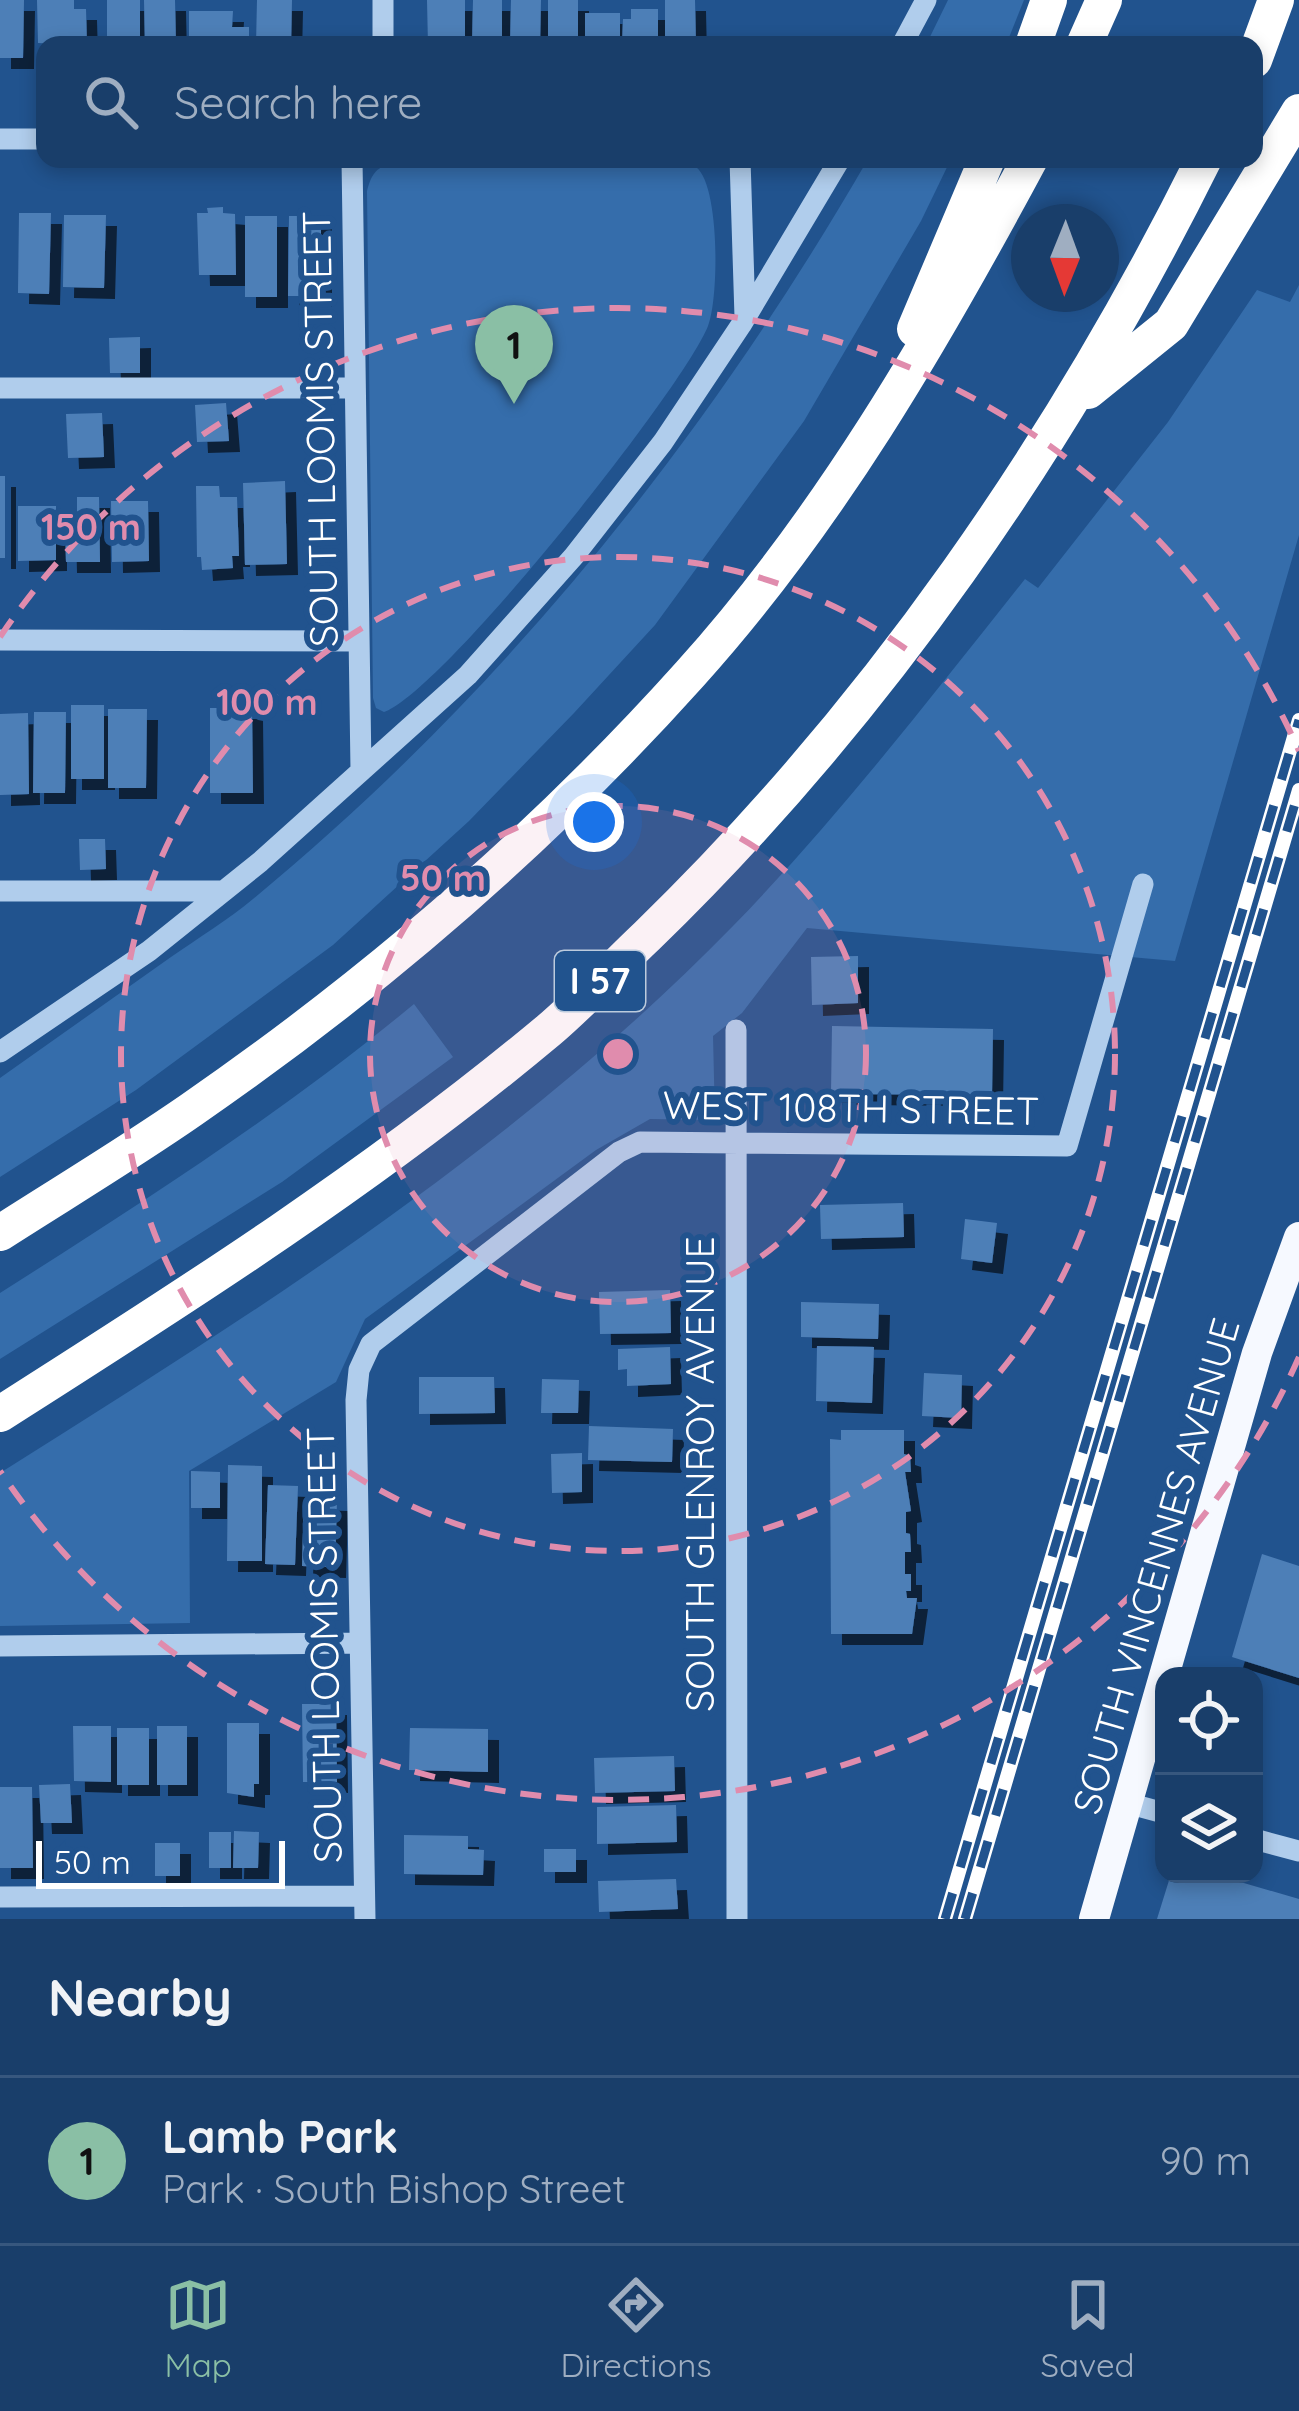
<!DOCTYPE html>
<html lang="en">
<head>
<meta charset="utf-8">
<style>
  :root { --surface:#193e6a; --page:#264972; --text:#f1f3f6; --muted:#9faec1; --line:#37577e; --accent:#8abfa5 }
  body { margin:0; font-family:Quicksand,sans-serif; background:var(--page); color:var(--text) }
  .controls { position:absolute; right:36px; bottom:36px; display:grid; overflow:hidden; border-radius:24px; box-shadow:0 6px 18px #0003 }
  .controls button { width:108px; height:108px; display:grid; place-items:center; padding:0; border:0; border-bottom:3px solid var(--line); background:var(--surface); color:var(--text); font:60px sans-serif }
  .compass { position:absolute; left:1011px; top:204px; width:108px; height:108px; border-radius:50%; background:var(--surface); box-shadow:0 6px 18px #0003; rotate:181deg }
  .scale { position:absolute; left:36px; bottom:30px; width:249px; box-sizing:border-box; padding-left:12px; border:6px solid #fff; border-top:0; font-size:33px; line-height:42px; white-space:nowrap; color:#fff; -webkit-text-stroke:9px #21538e; paint-order:stroke }
  .you { position:absolute; left:594px; top:822px; width:42px; height:42px; margin:-30px; border:9px solid #fff; border-radius:50%; background:#1a73e8; box-shadow:0 0 0 18px #1a73e833 }
  .badge { display:grid; place-items:center; width:78px; height:78px; border-radius:50%; background:var(--accent); color:#111; font-size:39px; font-weight:700 }
  .pin { position:absolute; translate:-50% -99px; filter:drop-shadow(0 3px 6px #0008) }
  .pin::after { content:''; position:absolute; top:63px; width:42px; height:36px; background:inherit; clip-path:polygon(0 0,100% 0,50% 100%) }
  .list { margin:0; padding:0; list-style:none }
  h2 { display:flex; justify-content:space-between; align-items:center; height:156px; margin:0; padding:0 48px; font-size:51px }
  h2 small { font-size:39px; font-weight:400; color:var(--muted) }
  .list li { display:grid; grid-template-columns:78px 1fr auto; gap:36px; align-items:center; box-sizing:border-box; height:168px; padding:0 48px; border-top:3px solid var(--line) }
  .list b { display:block; font-size:45px; white-space:nowrap }
  .list p { margin:0; font-size:39px; white-space:nowrap; color:var(--muted) }
  .list em { font-size:39px; font-style:normal; color:var(--muted) }
  .icon { flex:none; width:66px; height:66px; fill:none; stroke:currentColor; stroke-width:2; stroke-linecap:round; stroke-linejoin:round }
  .map { position:relative; flex:none; width:1299px; height:1919px; overflow:hidden }
  .search { position:absolute; background:var(--surface); box-shadow:0 6px 18px #0003; left:36px; right:36px; top:36px; height:132px; display:flex; align-items:center; gap:30px; box-sizing:border-box; padding:0 42px; border-radius:24px; color:var(--muted); font-size:45px }
  .sheet { height:324px; background:var(--surface) }
  nav { display:flex; justify-content:space-around; align-items:center; box-sizing:border-box; height:168px; border-top:3px solid var(--line); background:var(--surface); font-size:33px; color:var(--muted) }
  nav a { display:grid; justify-items:center; gap:6px }
  nav .on { color:var(--accent) }
  .map>svg:first-child { display:block }
</style>
</head>
<body>
<div class="map">
<svg width="1299" height="1919" viewBox="0 0 1299 1919">
  <defs>
    <filter id="shadow"><feDropShadow dx="11" dy="11" stdDeviation="0" flood-color="#0009"/></filter>
  </defs>
  <rect width="100%" height="100%" fill="#21538e"/>
  <path fill="#356dab" d="M 948,0 L 1024,0 L 1006,45 L 926,45 Z
    M 868,159 L 951,159 L 921,221 L 804,421 L 655,625 L 574,713 L 469,821 L 333,945 L 136,1090 L 0,1177 L 0,1078 C 57,1038 114,997 171,957 C 198,938 228,920 253,899 C 503,693 707,438 868,159 Z
    M 391,163 L 696,167 C 720,185 719,299 708,326 C 682,391 442,692 384,712 L 376,708 L 373,698 L 367,191 C 371,176 375,168 391,163 Z
    M 1299,285 L 1299,535 L 1175,961 L 807,928 L 742,1013 L 713,1036 L 715,1120 L 650,1119 L 596,1150 L 365,1319 L 336,1382 L 189,1471 L 190,1623 L 0,1626 L 0,1473 C 258,1311 519,1146 733,926 C 838,818 931,697 1025,579 L 1038,588 L 1168,422 L 1257,290 L 1290,302 Z
    M 414,1004 L 453,1057 L 282,1182 L 0,1359 L 0,1293 C 143,1202 284,1112 414,1004 Z"/>
  <path fill="#4e7fb7" filter="url(#shadow)" d="M 0,0 L 24,0 L 23,58 L 0,58 Z
    M 37,0 L 74,0 L 74,9 L 86,9 L 87,45 L 38,43 Z
    M 107,0 L 140,0 L 140,45 L 107,45 Z
    M 144,0 L 175,0 L 176,45 L 145,45 Z
    M 257,0 L 292,0 L 291,45 L 256,45 Z
    M 427,0 L 465,0 L 465,45 L 428,45 Z
    M 473,0 L 502,0 L 502,45 L 472,45 Z
    M 511,0 L 541,0 L 540,45 L 510,45 Z
    M 548,0 L 578,0 L 578,45 L 548,45 Z
    M 665,0 L 695,0 L 696,45 L 665,45 Z
    M 631,9 L 658,9 L 658,45 L 622,45 L 623,19 L 631,19 Z
    M 189,11 L 233,11 L 232,27 L 249,27 L 249,45 L 189,45 Z
    M 585,13 L 620,13 L 620,45 L 585,45 Z
    M 223,207 L 223,213 L 235,214 L 236,275 L 199,275 L 197,213 L 208,213 L 207,208 Z
    M 19,213 L 51,213 L 49,294 L 18,293 Z
    M 64,215 L 106,215 L 104,288 L 63,287 Z
    M 245,216 L 277,216 L 277,297 L 245,297 Z
    M 289,216 L 321,216 L 321,296 L 288,296 Z
    M 140,337 L 140,373 L 110,373 L 109,338 Z
    M 226,403 L 229,441 L 197,442 L 195,405 Z
    M 102,413 L 104,457 L 68,458 L 66,414 Z
    M 0,476 L 5,476 L 5,558 L 0,558 Z
    M 285,481 L 287,564 L 245,565 L 243,483 Z
    M 196,486 L 219,486 L 220,497 L 237,497 L 239,556 L 232,556 L 233,568 L 202,570 L 201,557 L 197,557 Z
    M 77,497 L 99,497 L 100,562 L 66,562 L 65,522 L 77,522 Z
    M 111,501 L 148,501 L 149,561 L 112,562 Z
    M 18,506 L 56,506 L 56,560 L 18,561 Z
    M 71,705 L 104,705 L 104,779 L 71,779 Z
    M 210,708 L 252,708 L 253,793 L 210,793 Z
    M 108,709 L 147,709 L 146,788 L 108,788 Z
    M 34,712 L 66,712 L 65,793 L 33,793 Z
    M 28,713 L 29,794 L 0,795 L 0,714 Z
    M 79,839 L 105,839 L 106,869 L 80,870 Z
    M 858,956 L 858,1003 L 812,1005 L 811,957 Z
    M 832,1026 L 993,1029 L 992,1095 L 831,1094 Z
    M 903,1203 L 904,1237 L 821,1239 L 820,1205 Z
    M 965,1219 L 997,1223 L 992,1263 L 961,1259 Z
    M 670,1290 L 671,1333 L 600,1334 L 599,1292 Z
    M 801,1302 L 879,1304 L 878,1339 L 801,1337 Z
    M 817,1346 L 874,1347 L 872,1403 L 816,1401 Z
    M 670,1347 L 671,1384 L 627,1386 L 627,1369 L 618,1370 L 618,1349 Z
    M 924,1373 L 962,1375 L 961,1418 L 922,1416 Z
    M 419,1377 L 494,1377 L 495,1413 L 419,1414 Z
    M 542,1379 L 579,1380 L 578,1413 L 541,1413 Z
    M 589,1426 L 673,1429 L 672,1462 L 588,1460 Z
    M 841,1430 L 904,1430 L 904,1454 L 910,1456 L 911,1472 L 905,1472 L 911,1511 L 906,1512 L 906,1533 L 910,1534 L 911,1552 L 905,1552 L 905,1574 L 911,1574 L 911,1591 L 906,1591 L 907,1598 L 917,1598 L 912,1634 L 831,1634 L 830,1439 L 841,1440 Z
    M 582,1453 L 582,1492 L 552,1493 L 551,1454 Z
    M 228,1465 L 262,1466 L 262,1561 L 227,1561 Z
    M 191,1471 L 220,1472 L 220,1508 L 191,1508 Z
    M 268,1485 L 298,1486 L 295,1565 L 265,1564 Z
    M 304,1499 L 337,1500 L 335,1567 L 302,1566 Z
    M 1262,1554 L 1299,1566 L 1299,1678 L 1232,1657 Z
    M 302,1704 L 336,1704 L 337,1782 L 303,1782 Z
    M 227,1723 L 259,1723 L 259,1784 L 254,1784 L 254,1797 L 227,1793 Z
    M 73,1726 L 111,1726 L 111,1782 L 74,1781 Z
    M 157,1726 L 187,1726 L 187,1785 L 157,1785 Z
    M 117,1728 L 149,1728 L 149,1785 L 117,1785 Z
    M 410,1728 L 488,1729 L 488,1772 L 409,1770 Z
    M 674,1756 L 675,1791 L 595,1793 L 594,1758 Z
    M 70,1784 L 72,1823 L 41,1823 L 39,1785 Z
    M 0,1787 L 32,1787 L 33,1868 L 0,1868 Z
    M 676,1805 L 677,1842 L 597,1844 L 597,1807 Z
    M 234,1831 L 259,1832 L 258,1868 L 233,1868 Z
    M 209,1832 L 231,1832 L 231,1868 L 209,1868 Z
    M 404,1835 L 468,1836 L 468,1849 L 484,1850 L 483,1875 L 404,1874 Z
    M 155,1843 L 180,1843 L 180,1876 L 155,1876 Z
    M 544,1849 L 576,1849 L 576,1872 L 544,1872 Z
    M 1171,1874 L 1213,1874 L 1299,1899 L 1299,1919 L 1157,1919 Z
    M 676,1879 L 678,1909 L 599,1912 L 598,1881 Z"/>
  <g fill="none" stroke-linecap="round" stroke-linejoin="round">
    <path stroke="#b0cdec" stroke-width="21" d="M 383,0 L 383,45
      M 902,45 L 926,0
      M 0,139 L 45,139
      M 352,159 L 361,770
      M 740,159 L 745,317
      M 0,388 L 355,388
      M 0,640 L 359,641
      M 0,891 L 224,891
      M 736,1030 L 737,1919
      M 0,1052 L 149,951 L 260,862 L 468,675 L 574,556 L 663,442 L 741,325 L 840,159
      M 0,1646 L 359,1643
      M 1127,1803 L 1164,1813
      M 1254,1839 L 1299,1851
      M 0,1897 L 364,1896
      M 365,1919 L 356,1400 L 359,1370 L 371,1344 L 619,1152 L 640,1142 L 1067,1146 L 1143,884"/>
    <path stroke="#f6f9ff" stroke-width="30" d="M 1094,1919 L 1257,1353 L 1299,1237"/>
    <path stroke="#fff" stroke-width="36" d="M 1033,45 L 1049,0
      M 1084,45 L 1104,0
      M 1254,60 L 1276,0
      M 915,329 L 987,159
      M 1088,391 L 1171,324 L 1299,112
      M 0,1233 C 64,1192 129,1153 191,1110 C 372,985 543,838 690,674 C 828,521 933,340 1030,159
      M 0,1414 C 189,1294 377,1174 549,1030 C 583,1001 614,967 647,936 C 877,713 1062,445 1204,159"/>
    <defs>
      <path id="rail" d="M 945,1919 L 1299,720
        M 965,1919 L 1299,790"/>
    </defs>
    <use href="#rail" stroke="#fff" stroke-width="14"/>
    <use href="#rail" stroke="#21538e" stroke-width="9" stroke-dasharray="27" stroke-linecap="butt"/>
  </g>
  <circle cx="618" cy="1054" r="248" fill="#e08cad" fill-opacity=".12"/>
  <g fill="none" stroke="#e08cad" stroke-width="6" stroke-dasharray="21 15">
    <circle cx="618" cy="1054" r="248"/>
    <circle cx="618" cy="1054" r="497"/>
    <path d="M1299 1357A745 745 0 0 1 0 1471M0 637A745 745 0 0 1 1299 751"/>
  </g>
  <g text-anchor="middle" stroke-width="12" stroke-linejoin="round" paint-order="stroke">
    <rect fill="#21538e" stroke="#bccbdd" stroke-width="3" x="555" y="951" width="90" height="60" rx="9"/>
    <g font-size="36" font-weight="bold" fill="#fff">
      <text x="600" y="994">I 57</text>
    </g>
    <g font-size="39" fill="#fff" stroke="#21538e">
      <text transform="translate(320 429) rotate(-91)" y="14">SOUTH LOOMIS STREET</text>
      <text transform="translate(851 1108) rotate(1)" y="14">WEST 108TH STREET</text>
      <text transform="translate(700 1474) rotate(-90)" y="14">SOUTH GLENROY AVENUE</text>
      <text transform="translate(1156 1566) rotate(-74)" y="14">SOUTH VINCENNES AVENUE</text>
      <text transform="translate(324 1645) rotate(-91)" y="14">SOUTH LOOMIS STREET</text>
    </g>
  </g>
  <circle cx="618" cy="1054" r="18" fill="#e08cad" stroke="#21538e" stroke-width="6"/>
  <g font-size="36" text-anchor="middle" font-weight="bold" fill="#e08cad" stroke="#21538e" stroke-width="12" stroke-linejoin="round" paint-order="stroke">
    <text x="91" y="540">150 m</text>
    <text x="267" y="715">100 m</text>
    <text x="443" y="891">50 m</text>
  </g>
</svg>
<div class="controls">
<button><svg class="icon" aria-label="locate" viewBox="0 0 24 24"><circle cx="12" cy="12" r="6"/><path d="M12 2v4M12 18v4M2 12h4M18 12h4"/></svg></button>
<button><svg class="icon" aria-label="layers" viewBox="0 0 24 24"><path d="M12 4l9 5-9 5-9-5zM3 14l9 5 9-5"/></svg></button>
</div>
<svg class="compass" viewBox="-18 -18 36 36"><path d="M0-13l5 13h-10z" fill="#e53935"/><path d="M0 13l5-13h-10z" fill="#9faec1"/></svg>
<div class="scale">50 m</div>
<div class="you"></div>
<div class="pin badge" style="left:514px;top:404px">1</div>
<div class="search"><svg class="icon" aria-label="search" viewBox="0 0 24 24"><circle cx="10" cy="10" r="6"/><path d="M15 15l6 6"/></svg>Search here</div>
</div>
<section class="sheet">
<h2>Nearby<small></small></h2>
<ul class="list">
<li><span class="badge">1</span><div><b>Lamb Park</b><p>Park · South Bishop Street</p></div><em>90 m</em></li>
</ul>
</section>
<nav>
<a class="on"><svg class="icon" aria-label="map" viewBox="0 0 24 24"><path d="M3 6l6-2 6 2 6-2v14l-6 2-6-2-6 2zM9 4v14M15 6v14"/></svg>Map</a>
<a><svg class="icon" aria-label="directions" viewBox="0 0 24 24"><path d="M12 3l9 9-9 9-9-9zM9 14v-3h6M13 9l2 2-2 2"/></svg>Directions</a>
<a><svg class="icon" aria-label="saved" viewBox="0 0 24 24"><path d="M7 4h10v16l-5-4-5 4z"/></svg>Saved</a>
</nav>
</body>
</html>
